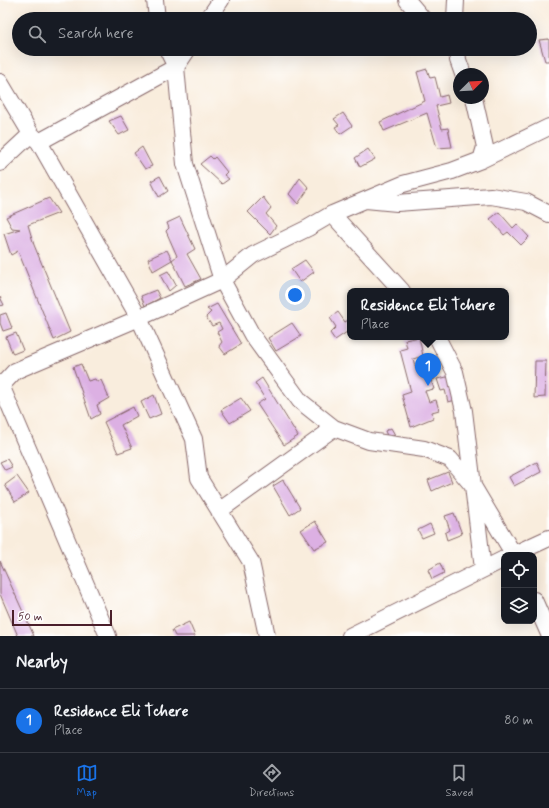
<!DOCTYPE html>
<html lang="en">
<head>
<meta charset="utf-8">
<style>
  :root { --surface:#171b24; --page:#242831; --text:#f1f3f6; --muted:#9ea1a6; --line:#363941; --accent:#1a73e8 }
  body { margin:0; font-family:Mynerve,sans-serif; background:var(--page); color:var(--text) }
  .controls { position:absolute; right:12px; bottom:12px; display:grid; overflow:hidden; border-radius:8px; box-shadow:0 4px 16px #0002 }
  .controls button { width:36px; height:36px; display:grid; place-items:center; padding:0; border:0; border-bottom:1px solid var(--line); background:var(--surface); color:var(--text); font:20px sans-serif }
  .compass { position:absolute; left:453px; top:68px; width:36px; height:36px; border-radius:50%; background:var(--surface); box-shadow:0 4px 16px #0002; rotate:66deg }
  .scale { position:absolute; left:12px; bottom:10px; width:100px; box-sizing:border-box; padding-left:4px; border:2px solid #4a1f2b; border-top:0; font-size:11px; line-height:14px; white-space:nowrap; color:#4a1f2b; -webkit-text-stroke:3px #fff; paint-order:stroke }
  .you { position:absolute; left:295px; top:295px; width:14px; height:14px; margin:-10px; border:3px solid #fff; border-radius:50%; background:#1a73e8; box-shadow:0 0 0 6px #1a73e833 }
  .badge { display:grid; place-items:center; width:26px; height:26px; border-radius:50%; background:var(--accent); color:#fff; font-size:13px; font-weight:700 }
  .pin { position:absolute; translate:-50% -33px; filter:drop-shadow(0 1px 2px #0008) }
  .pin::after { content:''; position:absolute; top:21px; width:14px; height:12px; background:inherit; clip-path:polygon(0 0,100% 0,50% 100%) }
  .popup { position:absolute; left:347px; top:288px; width:162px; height:52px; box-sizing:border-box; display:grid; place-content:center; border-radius:8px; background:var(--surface); filter:drop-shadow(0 1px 3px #0005); font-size:13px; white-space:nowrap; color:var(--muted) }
  .popup b { font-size:15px; color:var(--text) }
  .popup::after { content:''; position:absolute; left:50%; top:100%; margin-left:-8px; border:8px solid transparent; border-top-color:var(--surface) }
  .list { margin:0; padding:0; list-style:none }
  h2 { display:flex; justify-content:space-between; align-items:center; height:52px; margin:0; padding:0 16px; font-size:17px }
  h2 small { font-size:13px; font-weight:400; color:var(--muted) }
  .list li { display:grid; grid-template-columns:26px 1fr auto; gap:12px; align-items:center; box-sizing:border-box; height:64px; padding:0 16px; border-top:1px solid var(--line) }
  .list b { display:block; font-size:15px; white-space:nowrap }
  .list p { margin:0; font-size:13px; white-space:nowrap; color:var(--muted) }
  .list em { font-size:13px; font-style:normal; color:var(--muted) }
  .icon { flex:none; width:22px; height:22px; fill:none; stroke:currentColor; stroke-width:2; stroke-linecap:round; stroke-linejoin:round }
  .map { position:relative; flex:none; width:549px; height:636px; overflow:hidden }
  .search { position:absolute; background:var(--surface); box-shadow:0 4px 16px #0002; left:12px; right:12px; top:12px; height:44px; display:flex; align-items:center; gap:10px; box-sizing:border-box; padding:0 14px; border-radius:22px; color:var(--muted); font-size:15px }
  .sheet { height:116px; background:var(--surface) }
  nav { display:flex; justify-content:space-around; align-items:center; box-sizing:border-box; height:56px; border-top:1px solid var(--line); background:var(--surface); font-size:11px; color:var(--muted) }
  nav a { display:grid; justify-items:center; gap:2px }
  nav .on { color:var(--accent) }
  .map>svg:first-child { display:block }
</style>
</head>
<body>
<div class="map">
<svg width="549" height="636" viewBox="0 0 549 636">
  <rect width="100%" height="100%" fill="#fff"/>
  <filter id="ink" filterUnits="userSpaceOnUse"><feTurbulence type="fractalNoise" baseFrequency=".025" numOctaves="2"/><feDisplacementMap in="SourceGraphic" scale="8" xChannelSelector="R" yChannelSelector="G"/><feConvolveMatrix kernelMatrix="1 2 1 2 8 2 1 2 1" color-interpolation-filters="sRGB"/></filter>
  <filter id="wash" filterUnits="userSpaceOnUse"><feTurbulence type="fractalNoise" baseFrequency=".012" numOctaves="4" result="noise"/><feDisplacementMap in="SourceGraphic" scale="16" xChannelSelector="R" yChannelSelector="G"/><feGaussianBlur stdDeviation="0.9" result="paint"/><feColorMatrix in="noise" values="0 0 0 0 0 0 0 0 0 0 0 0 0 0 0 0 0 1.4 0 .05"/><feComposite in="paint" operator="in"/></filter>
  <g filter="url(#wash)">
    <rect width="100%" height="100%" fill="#f9eddd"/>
    <g id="blocks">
      <path fill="#dcb0e3" d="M 50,15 L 52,19 L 40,19 Z
        M 549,39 L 549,61 L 545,61 L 539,40 Z
        M 427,69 L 430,78 L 435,77 L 440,97 L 447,95 L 449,103 L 436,106 L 442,129 L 448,128 L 452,147 L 437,148 L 427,113 L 384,131 L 380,122 L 425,101 L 417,72 Z
        M 343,113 L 352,126 L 340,134 L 335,127 L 339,125 L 334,119 Z
        M 121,116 L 129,130 L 119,135 L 109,121 Z
        M 142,147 L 152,166 L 145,169 L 134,153 Z
        M 368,149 L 375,159 L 360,167 L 355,158 Z
        M 210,156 L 213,159 L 215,157 L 227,172 L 224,175 L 229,179 L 222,184 L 200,164 Z
        M 160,176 L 168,191 L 159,197 L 151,181 Z
        M 300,178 L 309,188 L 298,204 L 289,194 Z
        M 263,197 L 271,208 L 266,214 L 276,226 L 270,234 L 248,212 Z
        M 49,198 L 59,213 L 28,225 L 34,245 L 70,332 L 54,340 L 18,251 L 11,255 L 4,234 L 20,229 L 12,228 L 6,217 Z
        M 499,212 L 513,228 L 517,224 L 529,237 L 521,245 L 508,232 L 504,235 L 490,219 Z
        M 180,217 L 195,249 L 187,254 L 201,279 L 185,286 L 172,260 L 177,256 L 166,231 L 169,228 L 167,223 Z
        M 167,250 L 172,260 L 153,271 L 148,259 Z
        M 305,260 L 314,272 L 300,282 L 291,269 Z
        M 168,271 L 176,285 L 169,291 L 160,275 Z
        M 156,290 L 160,298 L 145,306 L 141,296 Z
        M 0,297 L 4,305 L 0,306 Z
        M 217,304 L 241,344 L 225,354 L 219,346 L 222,342 L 217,332 L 222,329 L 219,323 L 212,326 L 206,317 L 211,312 L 207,309 Z
        M 338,312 L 345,322 L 350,319 L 350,330 L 335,340 L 330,333 L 336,327 L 330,318 Z
        M 6,313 L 12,328 L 3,331 L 0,323 L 0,315 Z
        M 292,323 L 301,336 L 276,351 L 268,338 Z
        M 16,333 L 23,350 L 13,354 L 6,337 Z
        M 419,337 L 423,356 L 413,359 L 416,369 L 425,366 L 426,370 L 433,369 L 435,379 L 431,380 L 434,389 L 425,391 L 429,402 L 436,400 L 439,410 L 432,412 L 433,418 L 411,427 L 402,395 L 411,392 L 400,350 L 407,348 L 405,340 Z
        M 431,356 L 433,364 L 425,365 L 423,358 Z
        M 535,361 L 546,361 L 545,397 L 534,398 Z
        M 81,364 L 88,381 L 95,379 L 97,382 L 101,380 L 109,398 L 97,405 L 100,414 L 91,419 L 73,367 Z
        M 452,376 L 456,400 L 448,402 L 445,390 L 441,391 L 437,379 Z
        M 262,378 L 298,436 L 284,445 L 257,404 L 265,399 L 255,383 Z
        M 154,395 L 161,414 L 149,419 L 141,402 Z
        M 241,398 L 250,411 L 230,423 L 221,410 Z
        M 133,407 L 137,416 L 121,425 L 132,448 L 118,453 L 104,422 Z
        M 391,428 L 395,435 L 388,438 L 385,431 Z
        M 7,459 L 12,467 L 5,470 L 0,462 Z
        M 537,462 L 541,472 L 514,486 L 509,477 Z
        M 448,472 L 452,482 L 432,491 L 428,480 Z
        M 17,476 L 29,493 L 15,502 L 5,485 Z
        M 283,480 L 300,508 L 290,515 L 273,486 Z
        M 454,513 L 462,534 L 447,540 L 445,533 L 450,530 L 445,516 Z
        M 315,521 L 328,542 L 314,549 L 301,530 Z
        M 430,524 L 434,533 L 422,538 L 418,530 Z
        M 0,561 L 34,636 L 18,636 L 0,594 Z
        M 440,563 L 444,573 L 432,579 L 428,570 Z
        M 189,622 L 195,636 L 175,636 L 172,630 Z"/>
    </g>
  </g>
  <g filter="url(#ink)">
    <use href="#blocks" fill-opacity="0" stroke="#876769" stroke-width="1"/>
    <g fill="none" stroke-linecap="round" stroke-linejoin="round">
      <defs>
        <path id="minor" d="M 155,0 L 157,19
          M 407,0 L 423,19
          M 208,19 L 221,0
          M 455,19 L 456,0
          M 167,49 L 176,67 L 185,164 L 222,280 L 252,335 L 300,401 L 334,428 L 369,441 L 424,449 L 450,459 L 473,486 L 514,555
          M 457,49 L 458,60 L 463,74
          M 0,82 L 31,134
          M 39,142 L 176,67 L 188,49
          M 481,160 L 549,127
          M 0,163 L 31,134 L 39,142 L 139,318 L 194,439 L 199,478 L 251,562 L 267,636
          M 366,200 L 397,203 L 491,196 L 526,202 L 549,214
          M 332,214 L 403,184 L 452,171 L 481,160 L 485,147 L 474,98
          M 437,337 L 455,372 L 464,411 L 483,569
          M 0,383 L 108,636
          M 0,387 L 15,371 L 130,322 L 222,280 L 253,255 L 308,228 L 332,214 L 402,291
          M 219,511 L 334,428
          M 512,555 L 549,538
          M 534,600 L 549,634
          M 350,636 L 504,559"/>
      </defs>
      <use href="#minor" stroke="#876769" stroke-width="18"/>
      <use href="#minor" stroke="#fff" stroke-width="16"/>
    </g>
  </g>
</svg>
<div class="controls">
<button><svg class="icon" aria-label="locate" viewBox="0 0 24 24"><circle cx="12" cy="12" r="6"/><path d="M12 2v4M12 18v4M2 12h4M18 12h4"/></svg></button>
<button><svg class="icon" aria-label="layers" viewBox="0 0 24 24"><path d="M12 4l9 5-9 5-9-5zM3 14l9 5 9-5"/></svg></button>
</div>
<svg class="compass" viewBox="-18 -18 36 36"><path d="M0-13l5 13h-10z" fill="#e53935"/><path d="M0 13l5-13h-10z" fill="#9ea1a6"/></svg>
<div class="scale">50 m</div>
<div class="you"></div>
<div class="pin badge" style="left:428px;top:386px">1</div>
<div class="popup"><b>Residence Eli Tchere</b>Place</div>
<div class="search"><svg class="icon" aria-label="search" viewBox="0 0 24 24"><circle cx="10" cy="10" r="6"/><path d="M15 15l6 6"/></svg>Search here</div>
</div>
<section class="sheet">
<h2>Nearby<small></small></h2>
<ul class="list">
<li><span class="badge">1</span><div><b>Residence Eli Tchere</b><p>Place</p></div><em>80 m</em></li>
</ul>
</section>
<nav>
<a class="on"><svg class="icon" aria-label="map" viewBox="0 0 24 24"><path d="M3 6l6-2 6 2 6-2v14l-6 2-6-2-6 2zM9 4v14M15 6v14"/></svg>Map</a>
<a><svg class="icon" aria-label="directions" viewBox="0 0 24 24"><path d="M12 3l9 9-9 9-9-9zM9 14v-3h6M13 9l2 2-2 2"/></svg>Directions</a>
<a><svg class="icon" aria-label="saved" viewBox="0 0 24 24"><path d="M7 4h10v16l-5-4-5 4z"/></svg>Saved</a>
</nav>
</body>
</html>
